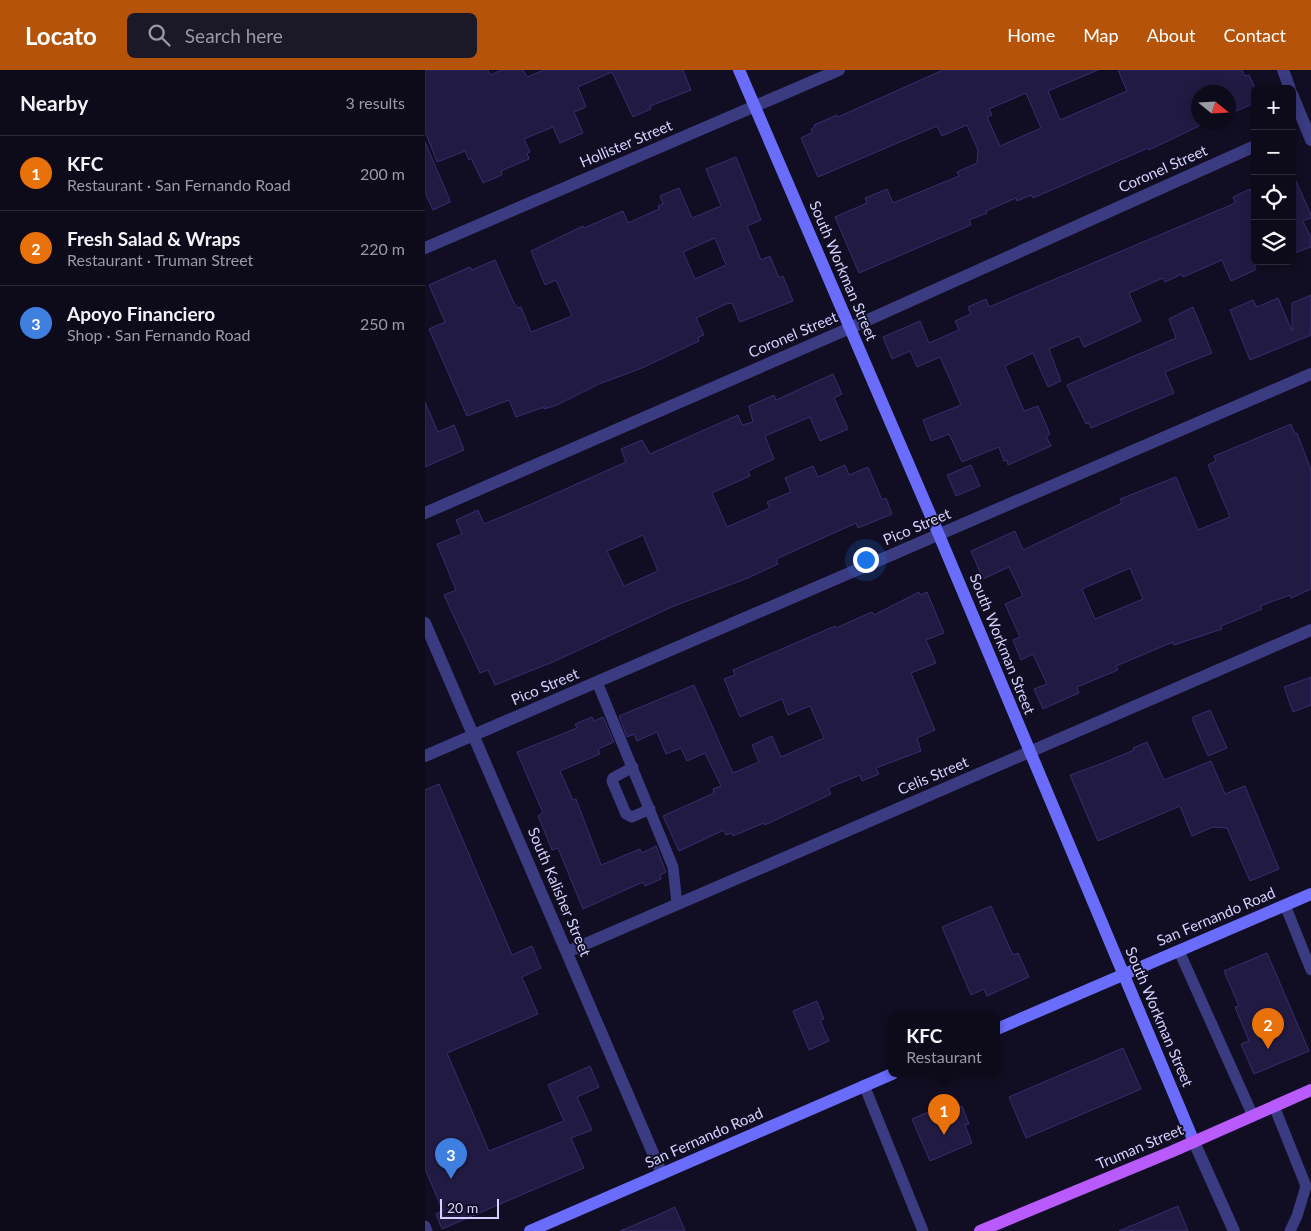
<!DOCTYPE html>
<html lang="en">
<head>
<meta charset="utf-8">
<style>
  :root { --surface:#0d0a1a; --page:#1b1827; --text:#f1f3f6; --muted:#9a9aa2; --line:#2d2b39; --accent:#b45309 }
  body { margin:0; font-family:Lato,sans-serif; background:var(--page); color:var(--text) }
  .controls { position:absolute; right:15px; top:15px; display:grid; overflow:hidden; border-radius:8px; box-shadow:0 2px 12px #0003 }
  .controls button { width:45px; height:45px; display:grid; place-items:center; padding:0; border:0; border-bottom:1px solid var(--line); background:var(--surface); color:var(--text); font:25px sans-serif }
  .compass { position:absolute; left:766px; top:15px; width:45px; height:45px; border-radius:50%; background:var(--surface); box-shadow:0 2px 12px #0003; rotate:108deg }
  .scale { position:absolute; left:15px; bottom:12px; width:59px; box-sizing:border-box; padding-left:5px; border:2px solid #d4d1fe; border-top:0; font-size:14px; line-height:18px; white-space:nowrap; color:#d4d1fe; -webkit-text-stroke:4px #110e23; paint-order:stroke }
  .you { position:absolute; left:440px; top:489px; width:18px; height:18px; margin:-12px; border:4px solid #fff; border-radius:50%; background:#1a73e8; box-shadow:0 0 0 8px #1a73e833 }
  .badge { display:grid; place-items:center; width:32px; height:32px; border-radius:50%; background:var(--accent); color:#fff; font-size:16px; font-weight:700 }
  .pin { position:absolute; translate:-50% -41px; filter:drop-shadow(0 1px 2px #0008) }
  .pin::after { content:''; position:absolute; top:26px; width:18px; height:15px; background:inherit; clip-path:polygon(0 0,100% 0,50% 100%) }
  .popup { position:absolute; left:463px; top:942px; width:112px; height:65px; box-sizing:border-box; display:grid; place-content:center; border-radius:8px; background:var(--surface); filter:drop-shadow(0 1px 4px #0005); font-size:16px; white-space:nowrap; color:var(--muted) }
  .popup b { font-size:19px; color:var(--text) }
  .popup::after { content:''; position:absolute; left:50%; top:100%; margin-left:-10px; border:10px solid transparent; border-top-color:var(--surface) }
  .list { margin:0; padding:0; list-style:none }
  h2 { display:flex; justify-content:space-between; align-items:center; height:65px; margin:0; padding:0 20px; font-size:21px }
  h2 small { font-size:16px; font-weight:400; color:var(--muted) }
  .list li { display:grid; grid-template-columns:32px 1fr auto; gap:15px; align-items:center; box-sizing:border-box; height:75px; padding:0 20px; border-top:1px solid var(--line) }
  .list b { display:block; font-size:19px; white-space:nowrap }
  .list p { margin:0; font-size:16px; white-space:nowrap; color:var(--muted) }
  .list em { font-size:16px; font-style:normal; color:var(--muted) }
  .icon { flex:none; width:28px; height:28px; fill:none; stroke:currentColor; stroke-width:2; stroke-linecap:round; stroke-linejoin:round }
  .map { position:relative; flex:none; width:886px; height:1161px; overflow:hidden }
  header { display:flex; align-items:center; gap:30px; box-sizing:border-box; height:70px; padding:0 25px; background:var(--accent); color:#fff }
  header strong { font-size:24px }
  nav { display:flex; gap:28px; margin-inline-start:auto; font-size:18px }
  .search { width:350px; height:45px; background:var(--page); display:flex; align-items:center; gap:12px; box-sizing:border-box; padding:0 18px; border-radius:8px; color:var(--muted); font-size:19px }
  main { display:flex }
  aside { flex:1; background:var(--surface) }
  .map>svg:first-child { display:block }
</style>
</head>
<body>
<header>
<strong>Locato</strong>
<div class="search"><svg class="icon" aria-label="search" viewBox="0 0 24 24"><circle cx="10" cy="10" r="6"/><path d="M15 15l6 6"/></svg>Search here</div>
<nav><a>Home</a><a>Map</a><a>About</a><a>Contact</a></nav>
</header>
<main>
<aside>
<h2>Nearby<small>3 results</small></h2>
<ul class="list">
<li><span class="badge" style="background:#e8710a">1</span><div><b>KFC</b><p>Restaurant · San Fernando Road</p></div><em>200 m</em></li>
<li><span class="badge" style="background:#e8710a">2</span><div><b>Fresh Salad &amp; Wraps</b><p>Restaurant · Truman Street</p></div><em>220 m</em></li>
<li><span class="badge" style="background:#3f7fe0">3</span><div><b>Apoyo Financiero</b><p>Shop · San Fernando Road</p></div><em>250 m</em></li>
</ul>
</aside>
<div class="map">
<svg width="886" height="1161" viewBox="0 0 886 1161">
  <rect width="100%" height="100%" fill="#110e23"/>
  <path fill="#211b43" stroke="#372d6f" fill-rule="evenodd" d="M 0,0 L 63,0 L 65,5 L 77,0 L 98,0 L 102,7 L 119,0 L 258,0 L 266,20 L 225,36 L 226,39 L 208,47 L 187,2 L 153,17 L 161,37 L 149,42 L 158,63 L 135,73 L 128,57 L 99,69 L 105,82 L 102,83 L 104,89 L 76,101 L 77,105 L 58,113 L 46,88 L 44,90 L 40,81 L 12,92 L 0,61 Z
    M 518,0 L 673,0 L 623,21 L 635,50 L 702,21 L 693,0 L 817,0 L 820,6 L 824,5 L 830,18 L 830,33 L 804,44 L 804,22 L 774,22 L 774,56 L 724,80 L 723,78 L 608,128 L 606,125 L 592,131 L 591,128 L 561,141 L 562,143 L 544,150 L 546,155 L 434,203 L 410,147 L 442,133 L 440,128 L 462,119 L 468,133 L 534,106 L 532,102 L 552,93 L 553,80 L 542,55 L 517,66 L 512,56 L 393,107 L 376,68 L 388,62 L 386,59 L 390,57 L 389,55 L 412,45 L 413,47 ZM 601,23 L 616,58 L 575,76 L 562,47 L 567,45 L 564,39 Z
    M 0,72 L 24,128 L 25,132 L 8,140 L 0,123 Z
    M 311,87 L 336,150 L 322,156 L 336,190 L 345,186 L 354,208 L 358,206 L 368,231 L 315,252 L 307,233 L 301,234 L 271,248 L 279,265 L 273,267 L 274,271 L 217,298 L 174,314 L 132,335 L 119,339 L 119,337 L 91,347 L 84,330 L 42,346 L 4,259 L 20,252 L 4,215 L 45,197 L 47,200 L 70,190 L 89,233 L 93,238 L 96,237 L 106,262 L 147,246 L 131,210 L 120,215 L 106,181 L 158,156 L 159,158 L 198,141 L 203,153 L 234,139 L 233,136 L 238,134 L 235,126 L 254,118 L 267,148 L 296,136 L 281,99 ZM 290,168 L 301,195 L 270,209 L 258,182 Z
    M 867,102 L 886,145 L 886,148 L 878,151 L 886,168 L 886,177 L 867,184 Z
    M 825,119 L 830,131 L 830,200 L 806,211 L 797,190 L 758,207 L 757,204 L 740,212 L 738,208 L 704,223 L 716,251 L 659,277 L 654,266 L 624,279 L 636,311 L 623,317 L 608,283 L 580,296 L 599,341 L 613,336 L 625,364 L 621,366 L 626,376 L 583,395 L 582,390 L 579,391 L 574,377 L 537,392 L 524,364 L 506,371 L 498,350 L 536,335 L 515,287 L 492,297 L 485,281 L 467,289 L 458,267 L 495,251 L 504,273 L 534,260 L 530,251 L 546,244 L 543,237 L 561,229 L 564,237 L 808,134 L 810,132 L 808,127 Z
    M 886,225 L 886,265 L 825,290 L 805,240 L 828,230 L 832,237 L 853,228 L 867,261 L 867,233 Z
    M 768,237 L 787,283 L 740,302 L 749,323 L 666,358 L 664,353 L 661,354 L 642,315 L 751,268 L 744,249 Z
    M 408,304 L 417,324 L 409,328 L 423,359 L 395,371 L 385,347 L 340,366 L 349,389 L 323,401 L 325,406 L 287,423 L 302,457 L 345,438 L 342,432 L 366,422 L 360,408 L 388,396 L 393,407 L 420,395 L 424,405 L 443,397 L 457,430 L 461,428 L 467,444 L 433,458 L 431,453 L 351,489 L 353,494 L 323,508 L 249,536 L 128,592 L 70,615 L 63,600 L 55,603 L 19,525 L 31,520 L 12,474 L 37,464 L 31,450 L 53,440 L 59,454 L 109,433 L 201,392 L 196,379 L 217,370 L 225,384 L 313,345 L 317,355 L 328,352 L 324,336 L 349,325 L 351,330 ZM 218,465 L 233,501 L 199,516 L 182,481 Z
    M 0,332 L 13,362 L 29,355 L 39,380 L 0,397 Z
    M 866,354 L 870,364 L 872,363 L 886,400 L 886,519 L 866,528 L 865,525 L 835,536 L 837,539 L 796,556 L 797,559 L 749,575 L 748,572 L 691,596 L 693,600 L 652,617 L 654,623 L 618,639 L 609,619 L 622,614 L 608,584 L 596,590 L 588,570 L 595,567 L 580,534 L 598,526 L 584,497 L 558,509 L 546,481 L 590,461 L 598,480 L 697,433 L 695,429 L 751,407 L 773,460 L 805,447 L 783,395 L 791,391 L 789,386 ZM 705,498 L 718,529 L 670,549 L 657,519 Z
    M 546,395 L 555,416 L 531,426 L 522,405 Z
    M 494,522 L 495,525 L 502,522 L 519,563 L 501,570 L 511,593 L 486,603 L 510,660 L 492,668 L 496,681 L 451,698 L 454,704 L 437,711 L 435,705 L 403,718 L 406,724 L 340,755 L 339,753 L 308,766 L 307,763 L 301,765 L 299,760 L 254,781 L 238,746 L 289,723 L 288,719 L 296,716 L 280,683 L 262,691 L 256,678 L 241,684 L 232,662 L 212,671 L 209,664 L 202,667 L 194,646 L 269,615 L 308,703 L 334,692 L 327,675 L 347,666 L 356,687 L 399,668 L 385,636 L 363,645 L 357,629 L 315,647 L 299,609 L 310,605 L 308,600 L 410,556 L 411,558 L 447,542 L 449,545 Z
    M 886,607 L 886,635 L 868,642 L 859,617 Z
    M 785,640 L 802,678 L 783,686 L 768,651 L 768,647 Z
    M 167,647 L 169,651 L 178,647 L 189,672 L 173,679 L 175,684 L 135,701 L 148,730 L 151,729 L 176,795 L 215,779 L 217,783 L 231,776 L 241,802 L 235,805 L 236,809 L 220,816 L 218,812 L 158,839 L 133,778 L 127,780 L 113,746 L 118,743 L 92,682 L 152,658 L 150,654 Z
    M 722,672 L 739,710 L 786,691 L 800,724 L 820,716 L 854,799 L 825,811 L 802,758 L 788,757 L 767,766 L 755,736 L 673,771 L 645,705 L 678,693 L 709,680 L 708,678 Z
    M 14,714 L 87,885 L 107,876 L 116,898 L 97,907 L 113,944 L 22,983 L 64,1081 L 139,1051 L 123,1015 L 165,996 L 174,1017 L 152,1027 L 167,1060 L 146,1068 L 159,1098 L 17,1159 L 11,1144 L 18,1141 L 0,1099 L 0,720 Z
    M 566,836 L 588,885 L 593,883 L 604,907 L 562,926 L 559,919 L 546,925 L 517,857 Z
    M 842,883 L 884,981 L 829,1004 L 816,974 L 824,971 L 810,937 L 814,936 L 799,901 Z
    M 392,931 L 399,949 L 395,950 L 404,971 L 384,980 L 368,941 Z
    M 698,978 L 716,1019 L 601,1068 L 584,1027 Z
    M 529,1031 L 532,1038 L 537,1036 L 544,1054 L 540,1055 L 547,1073 L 505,1091 L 487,1049 Z
    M 753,1136 L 763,1161 L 694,1161 Z
    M 250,1137 L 260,1161 L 195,1161 L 233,1145 Z"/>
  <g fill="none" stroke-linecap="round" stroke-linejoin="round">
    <path stroke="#3a3b81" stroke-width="11" d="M 172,612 L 248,797 L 252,834
      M 208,697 L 188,708 L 187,711 L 201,744 L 207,747 L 225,739
      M 860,835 L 886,900
      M 754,881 L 828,1046
      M 439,1015 L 498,1161
      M 849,1036 L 881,1116 L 872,1146 L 865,1161
      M 0,1156 L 2,1161"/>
    <path stroke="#3a3b81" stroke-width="12" d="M 858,0 L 865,19
      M 867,24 L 886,70
      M 0,178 L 414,0
      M 0,443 L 425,258 L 830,76
      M 0,553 L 237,1104
      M 0,686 L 886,304
      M 142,882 L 886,560
      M 769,1072 L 809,1161"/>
    <path stroke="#6a6dfc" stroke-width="12" d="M 314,0 L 514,465 L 769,1072
      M 572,959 L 886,824
      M 105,1161 L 467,1004"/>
    <path stroke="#b95afc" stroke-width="12" d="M 555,1161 L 748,1081 L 886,1020"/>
  </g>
  <g text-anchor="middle" stroke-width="4" stroke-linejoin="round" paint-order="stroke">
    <g font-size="15" fill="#d4d1fe" stroke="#110e23">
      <text transform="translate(201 74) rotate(-23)" y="5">Hollister Street</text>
      <text transform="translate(738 99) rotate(-24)" y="5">Coronel Street</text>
      <text transform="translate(418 201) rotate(67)" y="5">South Workman Street</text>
      <text transform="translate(368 265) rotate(-23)" y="5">Coronel Street</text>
      <text transform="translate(492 457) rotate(-23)" y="5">Pico Street</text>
      <text transform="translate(577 574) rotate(68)" y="5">South Workman Street</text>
      <text transform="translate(120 617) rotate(-23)" y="5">Pico Street</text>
      <text transform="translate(508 706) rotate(-23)" y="5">Celis Street</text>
      <text transform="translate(134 822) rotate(67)" y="5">South Kalisher Street</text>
      <text transform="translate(791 847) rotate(-23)" y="5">San Fernando Road</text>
      <text transform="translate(734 947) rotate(67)" y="5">South Workman Street</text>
      <text transform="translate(279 1068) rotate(-24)" y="5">San Fernando Road</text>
      <text transform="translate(715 1077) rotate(-23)" y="5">Truman Street</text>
    </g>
  </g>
</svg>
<div class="controls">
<button>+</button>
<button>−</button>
<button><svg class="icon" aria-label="locate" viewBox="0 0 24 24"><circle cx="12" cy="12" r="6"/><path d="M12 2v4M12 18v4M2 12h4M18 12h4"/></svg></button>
<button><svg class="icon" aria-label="layers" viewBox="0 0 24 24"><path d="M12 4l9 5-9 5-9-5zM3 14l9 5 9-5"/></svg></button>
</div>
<svg class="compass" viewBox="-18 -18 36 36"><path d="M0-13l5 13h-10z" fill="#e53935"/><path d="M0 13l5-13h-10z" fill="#9a9aa2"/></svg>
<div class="scale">20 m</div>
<div class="you"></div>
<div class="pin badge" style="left:519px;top:1065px;background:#e8710a">1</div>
<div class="popup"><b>KFC</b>Restaurant</div>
<div class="pin badge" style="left:843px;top:979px;background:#e8710a">2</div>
<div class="pin badge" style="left:26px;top:1109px;background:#3f7fe0">3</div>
</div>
</main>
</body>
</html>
